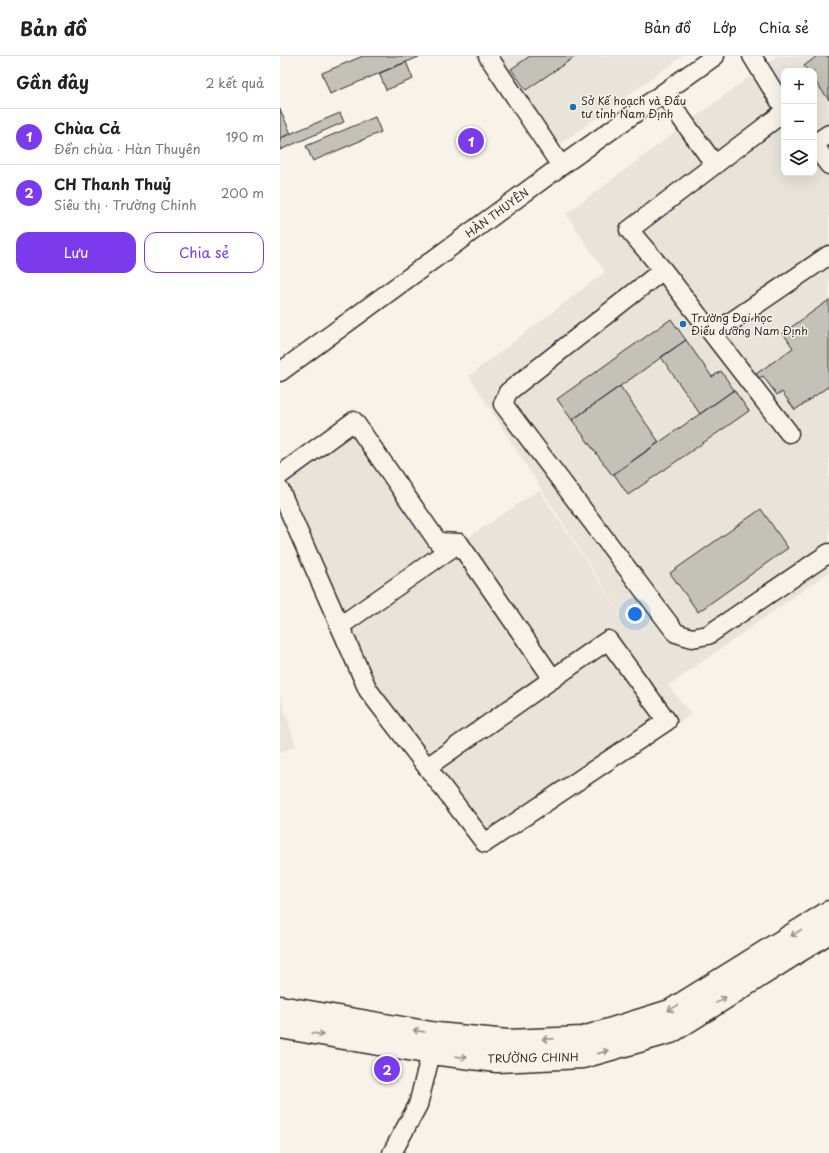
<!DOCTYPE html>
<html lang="vi">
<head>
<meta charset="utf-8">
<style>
  :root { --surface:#fff; --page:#f6f6f6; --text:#202124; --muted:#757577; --line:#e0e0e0; --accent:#7c3aed }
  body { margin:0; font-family:"Playpen Sans",sans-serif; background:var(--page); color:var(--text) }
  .controls { position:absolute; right:12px; top:12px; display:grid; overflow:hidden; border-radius:8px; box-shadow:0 4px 16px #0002 }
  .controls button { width:36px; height:36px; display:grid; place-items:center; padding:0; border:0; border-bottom:1px solid var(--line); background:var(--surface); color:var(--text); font:20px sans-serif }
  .you { position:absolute; left:355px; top:558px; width:14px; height:14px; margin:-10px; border:3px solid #fff; border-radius:50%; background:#1a73e8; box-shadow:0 0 0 6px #1a73e833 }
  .badge { display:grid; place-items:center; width:26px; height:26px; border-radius:50%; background:var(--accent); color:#fff; font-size:13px; font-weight:700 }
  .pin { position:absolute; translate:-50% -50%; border:2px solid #fff; box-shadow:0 1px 4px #0006 }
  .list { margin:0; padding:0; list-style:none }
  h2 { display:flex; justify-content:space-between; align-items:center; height:52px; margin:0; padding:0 16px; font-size:17px }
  h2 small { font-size:13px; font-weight:400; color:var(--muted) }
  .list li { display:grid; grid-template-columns:26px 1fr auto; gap:12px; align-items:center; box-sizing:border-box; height:56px; padding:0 16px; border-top:1px solid var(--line) }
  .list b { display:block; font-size:15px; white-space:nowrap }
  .list p { margin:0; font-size:13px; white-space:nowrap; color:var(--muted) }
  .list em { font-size:13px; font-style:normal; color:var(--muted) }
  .actions { display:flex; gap:8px; padding:12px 16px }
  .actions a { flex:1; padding:9px 0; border:1px solid var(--accent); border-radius:12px; text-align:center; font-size:14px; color:var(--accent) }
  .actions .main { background:var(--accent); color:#fff }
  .icon { flex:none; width:22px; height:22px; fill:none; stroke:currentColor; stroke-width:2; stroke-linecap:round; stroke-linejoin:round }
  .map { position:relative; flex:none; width:549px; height:1097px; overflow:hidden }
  header { display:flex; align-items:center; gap:24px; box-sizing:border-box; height:56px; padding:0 20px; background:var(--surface); border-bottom:1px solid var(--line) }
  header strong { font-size:19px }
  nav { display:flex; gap:22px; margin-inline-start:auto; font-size:14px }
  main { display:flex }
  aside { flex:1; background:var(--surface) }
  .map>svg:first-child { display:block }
</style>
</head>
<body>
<header>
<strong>Bản đồ</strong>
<nav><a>Bản đồ</a><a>Lớp</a><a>Chia sẻ</a></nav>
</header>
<main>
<aside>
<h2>Gần đây<small>2 kết quả</small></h2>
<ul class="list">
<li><span class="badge">1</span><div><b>Chùa Cả</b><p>Đền chùa · Hàn Thuyên</p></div><em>190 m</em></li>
<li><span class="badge">2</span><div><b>CH Thanh Thuỷ</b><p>Siêu thị · Trường Chinh</p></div><em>200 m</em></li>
</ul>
<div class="actions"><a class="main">Lưu</a><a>Chia sẻ</a></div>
</aside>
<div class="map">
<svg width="549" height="1097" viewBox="0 0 549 1097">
  <rect width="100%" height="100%" fill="#f7f3e8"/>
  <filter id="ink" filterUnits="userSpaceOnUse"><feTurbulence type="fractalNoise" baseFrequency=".025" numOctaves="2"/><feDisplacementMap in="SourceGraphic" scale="8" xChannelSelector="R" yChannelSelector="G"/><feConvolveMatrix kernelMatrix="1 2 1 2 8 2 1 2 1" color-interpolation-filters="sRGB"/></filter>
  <g filter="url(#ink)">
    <path fill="#e8e4da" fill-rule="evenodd" d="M 218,0 L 403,0 L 280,88 Z
      M 497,0 L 549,0 L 549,516 L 388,630 L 412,658 L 202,799 L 79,640 L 0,452 L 0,411 L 78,356 L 163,478 L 187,482 L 259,434 L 352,575 L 189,320 L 325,216 L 286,158 ZM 504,15 L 534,15 L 534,117 L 504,117 Z
      M 0,640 L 16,690 L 0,696 Z"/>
    <path fill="#c4c1b9" stroke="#2b2b2b" d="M 83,0 L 141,0 L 50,38 L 42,17 Z
      M 250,0 L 296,0 L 246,34 L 231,13 Z
      M 537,0 L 549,0 L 549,44 L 534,24 L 534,15 L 528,15 L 524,10 Z
      M 126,6 L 133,23 L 106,34 L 99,17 Z
      M 0,53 L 11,78 L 0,82 Z
      M 60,57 L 64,66 L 0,94 L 0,82 Z
      M 95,61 L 101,76 L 33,105 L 26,90 Z
      M 549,244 L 549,330 L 515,354 L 502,336 L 497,339 L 483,320 L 479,322 L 476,318 L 513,292 L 503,277 Z
      M 391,263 L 406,284 L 292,364 L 277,343 Z
      M 406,284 L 432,321 L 441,315 L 454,334 L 420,358 L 381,301 Z
      M 340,330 L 379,386 L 332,419 L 292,364 Z
      M 454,334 L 469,355 L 348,439 L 334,418 Z
      M 481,453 L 508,492 L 418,556 L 390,517 Z"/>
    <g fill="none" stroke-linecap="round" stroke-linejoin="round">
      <defs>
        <path id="minor" d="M 208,0 L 281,110
          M 472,0 L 504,52
          M 383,37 L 435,109
          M 504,56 L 349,174 L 383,214 L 509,377
          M 534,88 L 549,78
          M 534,89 L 549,109
          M 383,214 L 228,336 L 223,348 L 396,577 L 412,582 L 428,579 L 549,497
          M 433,278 L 549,199
          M 0,316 L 281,110 L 435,0
          M 0,419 L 74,365 L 158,486 L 179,487 L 273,623
          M 0,434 L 88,634 L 205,787 L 387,665 L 328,584 L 147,711
          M 60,570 L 179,487
          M 112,1097 L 138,1049 L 151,997"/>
        <path id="major" d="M 0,951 L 157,978 L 227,985 L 303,982 L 390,955 L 549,856
          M 0,971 L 151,997 L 217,1005 L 303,1001 L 391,976 L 549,876"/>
      </defs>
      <use href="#minor" stroke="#2b2b2b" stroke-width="21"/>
      <use href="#major" stroke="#2b2b2b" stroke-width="25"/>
      <use href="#minor" stroke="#f7f3e8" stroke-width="18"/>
      <use href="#major" stroke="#f7f3e8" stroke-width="22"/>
    </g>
    <defs><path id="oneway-shaft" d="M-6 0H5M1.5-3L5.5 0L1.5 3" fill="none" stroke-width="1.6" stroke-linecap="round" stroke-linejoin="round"/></defs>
    <g stroke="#918f8a">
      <use href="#oneway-shaft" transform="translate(516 877) rotate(148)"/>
      <use href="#oneway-shaft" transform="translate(441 944) rotate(-32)"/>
      <use href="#oneway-shaft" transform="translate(393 952) rotate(151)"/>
      <use href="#oneway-shaft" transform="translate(139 975) rotate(-170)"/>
      <use href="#oneway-shaft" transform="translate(38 978) rotate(10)"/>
      <use href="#oneway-shaft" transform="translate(268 983) rotate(178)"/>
      <use href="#oneway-shaft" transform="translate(323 996) rotate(-16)"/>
      <use href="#oneway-shaft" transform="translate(181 1001) rotate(7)"/>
    </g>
  </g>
  <g fill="#1f6fb2" stroke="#f7f3e8" stroke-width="1.5">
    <circle cx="293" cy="51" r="4"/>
    <circle cx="403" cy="268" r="4"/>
  </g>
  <g text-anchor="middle" stroke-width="3" stroke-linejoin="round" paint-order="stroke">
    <g font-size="11" fill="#2b2b2b" stroke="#f7f3e8" text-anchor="start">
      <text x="301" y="49">Sở Kế hoạch và Đầu<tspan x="301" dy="13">tư tỉnh Nam Định</tspan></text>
      <text x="411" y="266">Trường Đại học<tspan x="411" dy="13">Điều dưỡng Nam Định</tspan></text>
    </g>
    <g font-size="11" fill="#2b2b2b" stroke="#f7f3e8">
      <text transform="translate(217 157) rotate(-36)" y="4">HÀN THUYÊN</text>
      <text transform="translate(253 1002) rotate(-1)" y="4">TRƯỜNG CHINH</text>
    </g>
  </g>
</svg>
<div class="controls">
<button>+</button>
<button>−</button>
<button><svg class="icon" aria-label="layers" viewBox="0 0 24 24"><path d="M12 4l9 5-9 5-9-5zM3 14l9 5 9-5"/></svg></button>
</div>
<div class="you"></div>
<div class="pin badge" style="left:191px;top:85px">1</div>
<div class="pin badge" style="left:107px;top:1013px">2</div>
</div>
</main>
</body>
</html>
